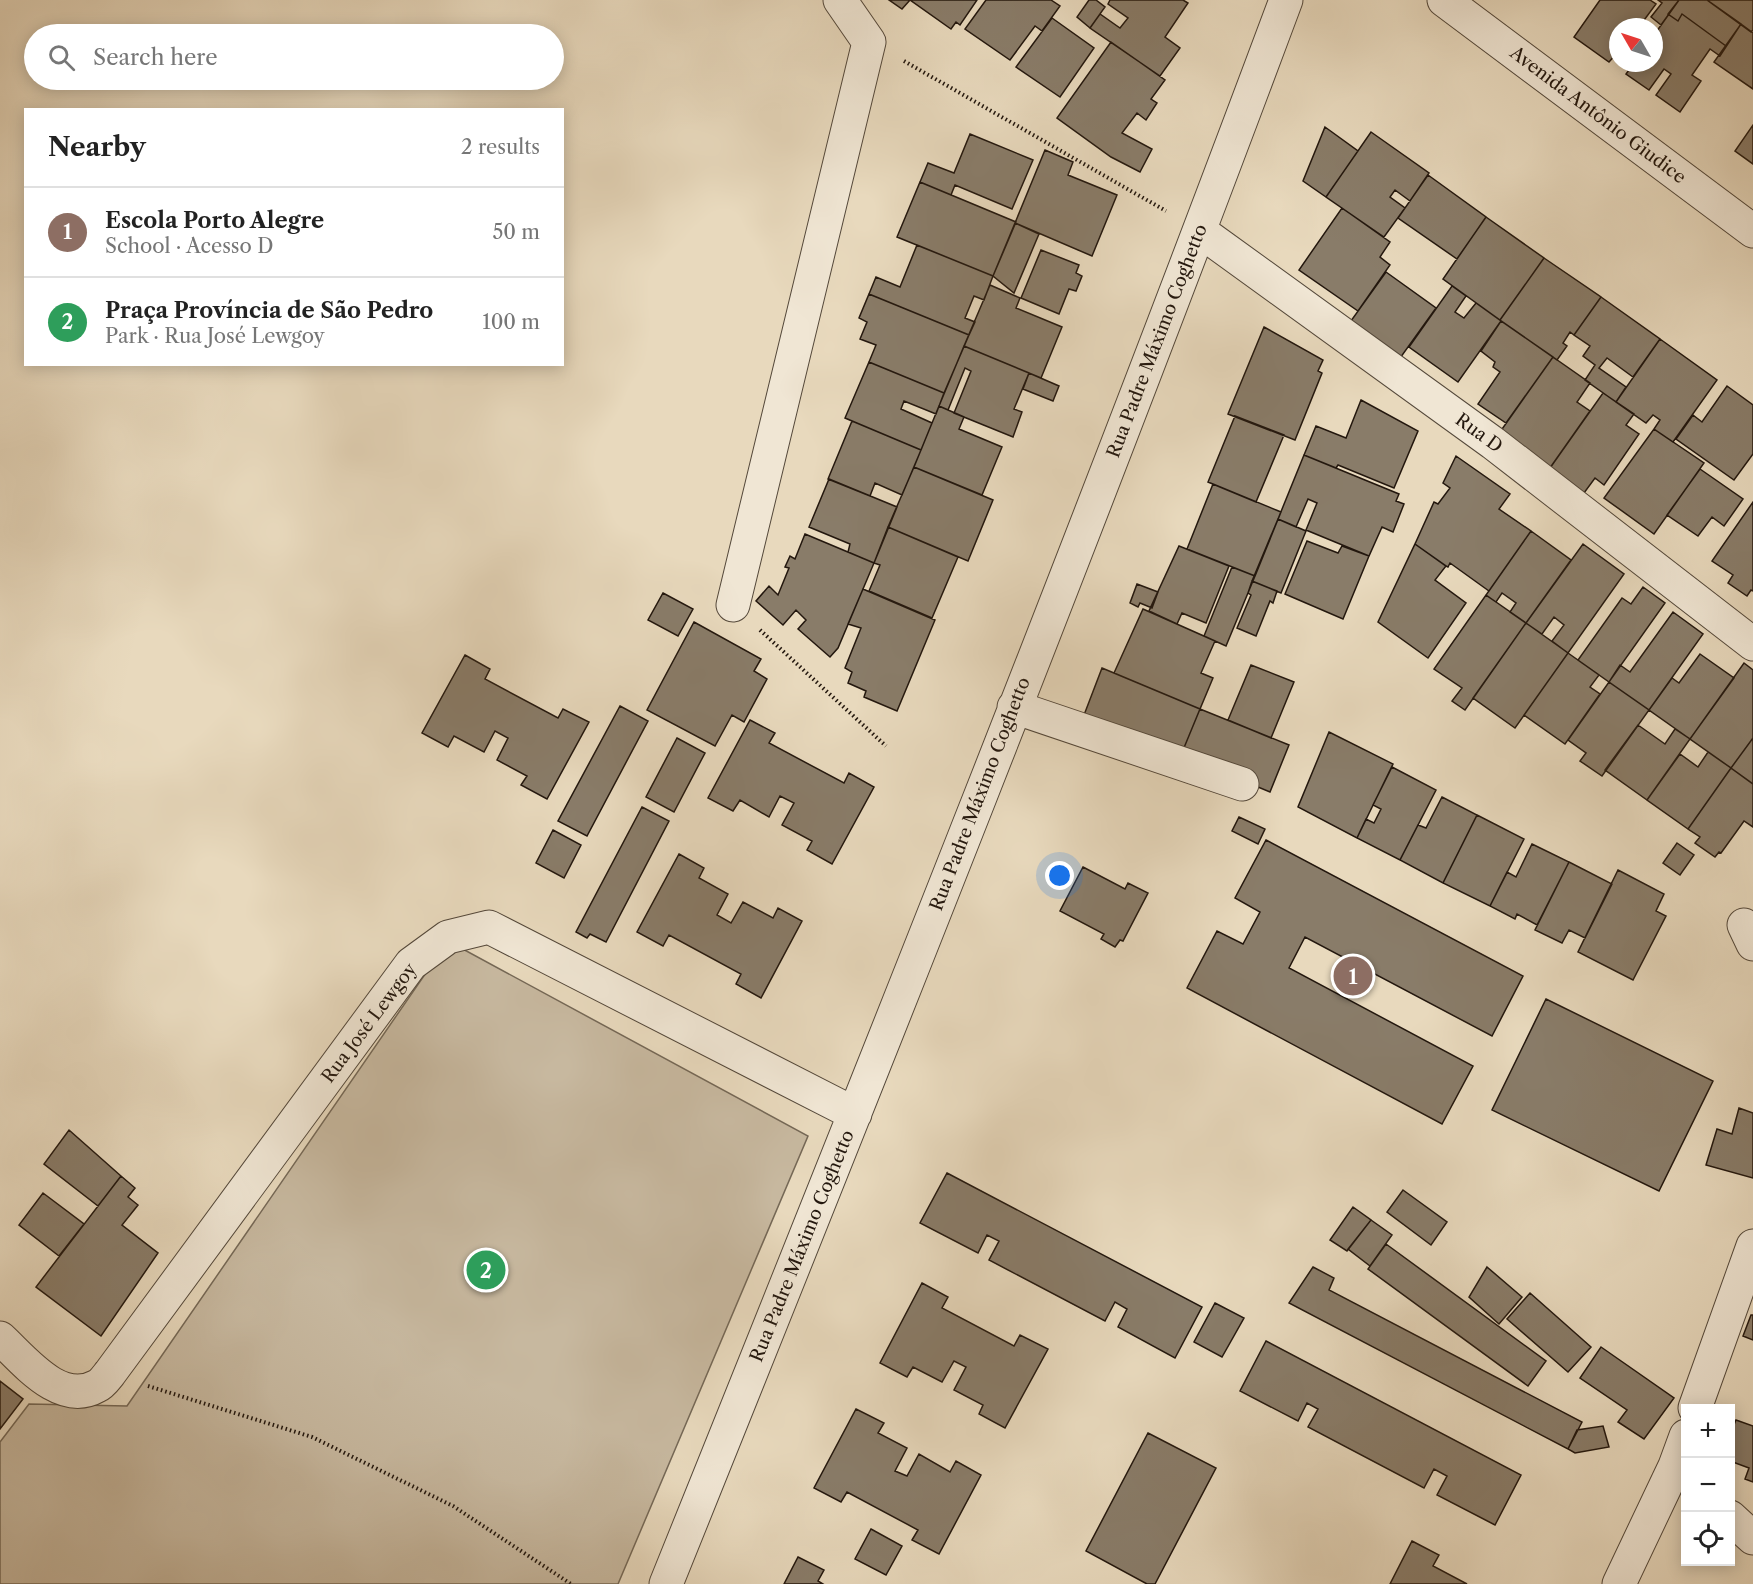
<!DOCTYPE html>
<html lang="en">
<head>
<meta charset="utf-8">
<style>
  :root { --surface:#fff; --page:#f6f6f6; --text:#222; --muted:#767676; --line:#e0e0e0; --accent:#1a73e8 }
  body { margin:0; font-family:"Libre Caslon Text",serif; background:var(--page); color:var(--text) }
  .controls { position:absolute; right:18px; bottom:18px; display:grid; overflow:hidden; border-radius:0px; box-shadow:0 3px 15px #0003 }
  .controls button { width:54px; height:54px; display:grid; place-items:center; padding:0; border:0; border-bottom:2px solid var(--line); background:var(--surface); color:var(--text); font:30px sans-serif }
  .compass { position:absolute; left:1609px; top:18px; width:54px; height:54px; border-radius:50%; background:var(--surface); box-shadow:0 3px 15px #0003; rotate:309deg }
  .you { position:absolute; left:1060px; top:876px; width:21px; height:21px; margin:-15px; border:4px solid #fff; border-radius:50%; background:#1a73e8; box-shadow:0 0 0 9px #1a73e833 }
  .badge { display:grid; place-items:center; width:39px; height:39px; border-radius:50%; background:var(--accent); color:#fff; font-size:20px; font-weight:700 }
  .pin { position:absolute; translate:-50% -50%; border:3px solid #fff; box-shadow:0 2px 6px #0006 }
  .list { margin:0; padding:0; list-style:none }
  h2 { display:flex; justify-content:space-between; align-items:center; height:78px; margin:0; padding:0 24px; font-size:26px }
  h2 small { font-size:20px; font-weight:400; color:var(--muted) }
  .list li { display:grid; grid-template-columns:39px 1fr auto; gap:18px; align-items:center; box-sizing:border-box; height:90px; padding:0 24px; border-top:2px solid var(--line) }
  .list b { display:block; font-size:22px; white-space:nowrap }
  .list p { margin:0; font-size:20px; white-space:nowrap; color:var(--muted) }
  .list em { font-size:20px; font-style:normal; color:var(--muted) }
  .icon { flex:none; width:33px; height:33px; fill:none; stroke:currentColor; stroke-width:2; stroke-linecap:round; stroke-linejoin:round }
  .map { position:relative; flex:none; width:1753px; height:1584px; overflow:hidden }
  .search { position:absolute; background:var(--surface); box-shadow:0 3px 15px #0003; left:24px; top:24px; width:540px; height:66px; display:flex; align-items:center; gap:15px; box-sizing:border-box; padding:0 21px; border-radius:33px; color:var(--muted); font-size:22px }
  .panel { position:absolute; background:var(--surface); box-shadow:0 3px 15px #0003; left:24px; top:108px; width:540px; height:258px; border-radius:0px }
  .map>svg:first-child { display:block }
</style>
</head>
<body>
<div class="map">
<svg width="1753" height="1584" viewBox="0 0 1753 1584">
  <rect width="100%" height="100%" fill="#e8d9bd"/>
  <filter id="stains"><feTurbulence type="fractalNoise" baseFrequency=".00333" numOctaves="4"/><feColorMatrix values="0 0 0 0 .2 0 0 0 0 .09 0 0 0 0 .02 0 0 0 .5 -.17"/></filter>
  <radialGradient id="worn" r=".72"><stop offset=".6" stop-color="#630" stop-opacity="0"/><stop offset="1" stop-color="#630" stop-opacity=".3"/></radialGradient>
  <path fill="#c7b89f" stroke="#756856" stroke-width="1.5" d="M 448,941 L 808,1136 L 618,1584 L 0,1584 L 0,1442 L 29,1404 L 127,1406 Z"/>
  <path fill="#897c69" stroke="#23170e" stroke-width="1.5" d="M 889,0 L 910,0 L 902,9 Z
    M 910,0 L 977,0 L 960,25 L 956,22 L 951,29 Z
    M 986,0 L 1051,0 L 1060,6 L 1042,31 L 1035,26 L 1010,60 L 965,29 Z
    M 1089,0 L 1096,0 L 1105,7 L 1090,28 L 1077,17 Z
    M 1110,0 L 1183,0 L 1188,3 L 1165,37 L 1180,48 L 1160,76 L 1090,28 L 1100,14 L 1120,28 L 1128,18 L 1108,4 Z
    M 1600,0 L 1650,0 L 1656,4 L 1639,27 L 1618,27 L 1618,52 L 1609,62 L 1574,37 Z
    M 1658,0 L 1679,0 L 1661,25 L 1651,17 L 1662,3 Z
    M 1679,0 L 1707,0 L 1741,24 L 1720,56 L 1710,49 L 1692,75 L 1701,81 L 1680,112 L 1656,95 L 1671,74 L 1664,69 L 1649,90 L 1626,74 L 1634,63 L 1654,63 L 1654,35 Z
    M 1679,0 L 1707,0 L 1741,24 L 1726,46 L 1682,14 L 1678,21 L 1668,14 Z
    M 1707,0 L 1753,0 L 1753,30 L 1751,32 Z
    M 1052,18 L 1094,48 L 1060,97 L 1016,67 Z
    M 1741,24 L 1753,33 L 1753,89 L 1714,62 Z
    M 1111,42 L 1165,80 L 1151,99 L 1157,103 L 1146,120 L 1137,113 L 1122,133 L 1152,149 L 1140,172 L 1111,157 L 1057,118 Z
    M 1753,125 L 1753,164 L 1735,151 Z
    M 1325,127 L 1358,151 L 1326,197 L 1303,181 Z
    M 1371,132 L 1429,173 L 1410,201 L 1395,190 L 1390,197 L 1405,208 L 1384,237 L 1326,197 Z
    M 970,134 L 1033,160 L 1012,209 L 955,185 L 951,195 L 920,182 L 928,163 L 954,173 Z
    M 1045,150 L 1073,162 L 1068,175 L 1117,195 L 1092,256 L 1015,223 Z
    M 1428,175 L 1486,217 L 1457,259 L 1398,218 Z
    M 920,182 L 1016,222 L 993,276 L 897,237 Z
    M 1342,208 L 1390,242 L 1380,257 L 1390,265 L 1358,311 L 1299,270 Z
    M 1486,217 L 1544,258 L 1500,320 L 1443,279 Z
    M 1015,223 L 1039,234 L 1014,293 L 993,276 Z
    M 917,245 L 993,276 L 984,300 L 974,296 L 965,318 L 975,322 L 969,335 L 869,294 L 876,277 L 900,287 Z
    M 1041,250 L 1079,265 L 1076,273 L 1082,276 L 1076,291 L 1069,289 L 1059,314 L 1021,298 Z
    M 1544,258 L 1601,297 L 1574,335 L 1570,332 L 1563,343 L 1567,346 L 1557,360 L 1500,320 Z
    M 1386,272 L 1436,308 L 1398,361 L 1348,325 Z
    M 990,285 L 1020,298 L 1016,308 L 1062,327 L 1041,378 L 964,346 Z
    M 1452,286 L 1466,296 L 1455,312 L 1464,318 L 1476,303 L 1501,321 L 1458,382 L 1409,347 Z
    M 869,294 L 969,335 L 944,393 L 869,362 L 876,345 L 860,339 L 867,322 L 859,318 Z
    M 1601,297 L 1660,339 L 1633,377 L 1607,358 L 1599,368 L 1626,387 L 1616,402 L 1585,380 L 1595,365 L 1583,356 L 1590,346 L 1574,335 Z
    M 1501,321 L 1553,357 L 1506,423 L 1478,404 L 1500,372 L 1493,367 L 1495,362 L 1481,351 Z
    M 1264,327 L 1323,360 L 1318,371 L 1322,373 L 1295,440 L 1228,414 Z
    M 1660,339 L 1717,380 L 1673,442 L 1654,429 L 1660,420 L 1653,415 L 1646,423 L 1616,402 Z
    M 964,346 L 1029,373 L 1014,409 L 1022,412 L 1013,437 L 954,413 L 971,371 L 965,368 L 948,410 L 939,406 Z
    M 1553,357 L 1590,383 L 1577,402 L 1590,411 L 1545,475 L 1495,439 Z
    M 869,362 L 944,393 L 936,414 L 904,401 L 901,409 L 932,423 L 921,450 L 845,418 Z
    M 1029,373 L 1059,386 L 1053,401 L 1023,389 Z
    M 1727,386 L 1753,405 L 1753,454 L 1734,480 L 1676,439 L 1693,415 L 1702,422 Z
    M 1603,393 L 1634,414 L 1626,425 L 1639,434 L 1604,485 L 1595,478 L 1584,493 L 1550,468 Z
    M 1361,400 L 1418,431 L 1394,488 L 1338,465 L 1336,468 L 1304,455 L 1316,426 L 1346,438 Z
    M 939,406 L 964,417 L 959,429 L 1002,447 L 982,495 L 914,467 Z
    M 1235,416 L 1284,435 L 1256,502 L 1208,482 Z
    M 852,421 L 921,450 L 902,495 L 875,483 L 870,496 L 828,479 Z
    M 1654,429 L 1704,463 L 1654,534 L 1604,498 Z
    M 1304,455 L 1399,494 L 1396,501 L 1404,504 L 1393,532 L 1382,527 L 1369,556 L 1306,530 L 1317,503 L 1308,499 L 1296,527 L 1278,519 Z
    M 1456,456 L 1510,494 L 1499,509 L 1531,531 L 1489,591 L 1450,563 L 1448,567 L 1446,566 L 1415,544 L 1434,502 L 1438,504 L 1450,488 L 1443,483 Z
    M 914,467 L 993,500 L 968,561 L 888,527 Z
    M 1700,469 L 1743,499 L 1724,526 L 1712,517 L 1698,536 L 1667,515 Z
    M 829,479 L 897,507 L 874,563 L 848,552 L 850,544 L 809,527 Z
    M 1213,484 L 1281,512 L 1255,576 L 1187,549 Z
    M 1753,502 L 1753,591 L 1751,590 L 1747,596 L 1728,583 L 1733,575 L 1712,561 Z
    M 1278,519 L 1306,531 L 1281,593 L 1252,581 Z
    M 888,527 L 958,557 L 932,618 L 869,591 L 880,565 L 874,563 Z
    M 1531,531 L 1571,560 L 1526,623 L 1510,612 L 1516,603 L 1502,593 L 1496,602 L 1486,595 Z
    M 805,534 L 874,563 L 838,648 L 830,657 L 798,629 L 806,620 L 796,610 L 783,625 L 756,601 L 769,586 L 778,595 L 789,568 L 785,567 L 790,556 L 795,559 Z
    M 1307,541 L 1338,553 L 1342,546 L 1369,556 L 1343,619 L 1285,594 Z
    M 1415,544 L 1446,566 L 1435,580 L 1466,603 L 1428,658 L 1378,622 Z
    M 1583,544 L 1624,574 L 1568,653 L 1552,641 L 1564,625 L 1554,617 L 1542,634 L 1526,623 Z
    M 1179,546 L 1229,566 L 1206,623 L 1182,613 L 1177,624 L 1149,611 Z
    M 1232,567 L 1255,576 L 1226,646 L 1204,636 Z
    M 1252,581 L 1277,591 L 1273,603 L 1270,601 L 1256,636 L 1237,628 L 1251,595 L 1248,593 Z
    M 1137,584 L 1158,592 L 1152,608 L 1140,603 L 1138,607 L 1130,603 Z
    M 1643,587 L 1665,603 L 1609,682 L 1578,660 L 1622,598 L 1631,604 Z
    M 863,589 L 935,620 L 897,711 L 864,697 L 866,691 L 848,683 L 852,672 L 845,668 L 861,628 L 848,624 Z
    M 663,593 L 693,609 L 678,636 L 648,620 Z
    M 1486,595 L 1526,623 L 1465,710 L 1452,701 L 1462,688 L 1434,669 Z
    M 1143,609 L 1215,641 L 1201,673 L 1213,678 L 1200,709 L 1114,673 Z
    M 1673,612 L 1703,634 L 1649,710 L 1609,682 L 1620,665 L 1630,672 Z
    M 694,622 L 761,659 L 754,671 L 767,679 L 744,722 L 732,715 L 715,746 L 647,710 Z
    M 1526,623 L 1568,653 L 1515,728 L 1473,698 Z
    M 1568,653 L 1599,675 L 1590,687 L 1600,694 L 1565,744 L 1524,715 Z
    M 1700,654 L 1734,678 L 1690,739 L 1649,710 L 1672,678 L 1679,683 Z
    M 465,655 L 490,669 L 485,679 L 558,718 L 563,709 L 589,722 L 547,799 L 521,785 L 527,776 L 497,760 L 508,738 L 495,731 L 484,752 L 454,736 L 448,747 L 422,733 Z
    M 1744,663 L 1753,670 L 1753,738 L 1731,768 L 1690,739 Z
    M 1251,665 L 1294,682 L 1271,738 L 1228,720 Z
    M 1102,668 L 1200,709 L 1181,755 L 1084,715 Z
    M 1609,682 L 1649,710 L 1602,776 L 1580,761 L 1586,753 L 1568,740 Z
    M 620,706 L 648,721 L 587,836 L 558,821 Z
    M 1200,709 L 1289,745 L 1270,792 L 1181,755 Z
    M 750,720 L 775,733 L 769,743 L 844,783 L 849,773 L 874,787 L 832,864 L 807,850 L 812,841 L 782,825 L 794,803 L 780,796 L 769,817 L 740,800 L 733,811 L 708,798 Z
    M 1638,725 L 1665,744 L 1675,729 L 1690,739 L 1647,800 L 1605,770 Z
    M 1329,732 L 1393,764 L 1357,838 L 1298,807 Z
    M 677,738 L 705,753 L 674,812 L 646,797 Z
    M 1753,738 L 1753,784 L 1731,768 Z
    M 1708,752 L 1731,768 L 1688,829 L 1647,800 L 1680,754 L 1698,767 Z
    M 1392,767 L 1436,790 L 1400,860 L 1357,838 L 1366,819 L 1374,823 L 1381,809 L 1373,805 Z
    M 1731,768 L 1753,784 L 1753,827 L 1744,821 L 1721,853 L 1719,852 L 1715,857 L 1695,843 L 1700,837 L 1688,829 Z
    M 1442,797 L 1477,815 L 1443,883 L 1400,860 L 1418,825 L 1426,828 Z
    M 642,807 L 669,821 L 606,942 L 590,934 L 587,938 L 576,932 Z
    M 1477,815 L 1524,839 L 1490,906 L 1443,883 Z
    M 1239,817 L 1265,829 L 1258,844 L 1232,831 Z
    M 553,830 L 581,845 L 564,878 L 536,863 Z
    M 1266,840 L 1523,976 L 1492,1036 L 1305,937 L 1289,968 L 1473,1066 L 1442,1124 L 1187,988 L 1217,931 L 1243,944 L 1260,912 L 1235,898 Z
    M 1677,843 L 1694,855 L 1680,875 L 1663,863 Z
    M 1532,844 L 1569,862 L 1537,925 L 1517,914 L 1515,919 L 1490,906 L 1507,872 L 1516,877 Z
    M 679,854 L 704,868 L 699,878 L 728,894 L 717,915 L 731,923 L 743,902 L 773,918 L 778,908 L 802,921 L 761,998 L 736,984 L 741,974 L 669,935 L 663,946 L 637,932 Z
    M 1569,862 L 1612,884 L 1585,938 L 1569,930 L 1562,943 L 1535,930 Z
    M 1083,867 L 1125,889 L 1128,883 L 1148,893 L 1123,941 L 1120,940 L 1115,947 L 1101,939 L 1104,934 L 1060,911 Z
    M 1618,870 L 1664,894 L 1656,911 L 1666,916 L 1633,980 L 1578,952 Z
    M 1546,999 L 1713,1081 L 1659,1191 L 1492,1110 Z
    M 1739,1108 L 1753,1113 L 1753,1178 L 1706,1165 L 1717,1129 L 1732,1134 Z
    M 69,1130 L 121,1176 L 98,1206 L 44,1164 Z
    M 947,1173 L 1202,1307 L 1175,1358 L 1118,1327 L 1127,1309 L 1115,1302 L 1105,1321 L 989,1260 L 999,1241 L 987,1235 L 978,1253 L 920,1223 Z
    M 121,1176 L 135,1188 L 128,1197 L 138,1205 L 122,1225 L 158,1253 L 101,1336 L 36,1287 Z
    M 1403,1190 L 1447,1222 L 1431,1245 L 1387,1212 Z
    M 43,1193 L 84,1224 L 59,1256 L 19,1225 Z
    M 1353,1207 L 1371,1220 L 1347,1251 L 1330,1240 Z
    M 1371,1220 L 1392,1235 L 1370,1266 L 1348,1249 Z
    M 1386,1244 L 1546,1361 L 1528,1386 L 1368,1269 Z
    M 1313,1267 L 1334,1278 L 1329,1290 L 1582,1422 L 1568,1449 L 1289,1303 Z
    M 1487,1267 L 1522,1297 L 1499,1324 L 1469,1297 Z
    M 922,1283 L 948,1297 L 942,1308 L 1014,1346 L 1020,1335 L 1048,1349 L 1005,1428 L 979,1414 L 983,1405 L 954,1390 L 966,1367 L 954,1361 L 942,1382 L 913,1367 L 907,1377 L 880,1363 Z
    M 1530,1293 L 1591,1347 L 1568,1372 L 1507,1319 Z
    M 1215,1303 L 1244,1318 L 1222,1357 L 1194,1342 Z
    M 1751,1315 L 1753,1315 L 1753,1340 L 1743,1336 Z
    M 1266,1341 L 1521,1475 L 1495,1525 L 1437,1495 L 1447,1476 L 1434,1469 L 1424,1488 L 1308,1427 L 1318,1409 L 1307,1403 L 1298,1421 L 1240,1391 Z
    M 1601,1347 L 1674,1398 L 1644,1439 L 1618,1422 L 1627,1410 L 1580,1378 Z
    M 0,1381 L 23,1399 L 0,1429 Z
    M 856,1409 L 884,1423 L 878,1433 L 907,1448 L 895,1471 L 907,1476 L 919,1454 L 950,1472 L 956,1461 L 981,1475 L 939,1554 L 912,1540 L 918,1530 L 847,1492 L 841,1502 L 814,1488 Z
    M 1736,1420 L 1753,1426 L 1753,1482 L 1745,1479 L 1749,1468 L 1730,1461 L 1730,1434 Z
    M 1603,1426 L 1609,1447 L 1575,1453 L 1568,1449 L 1577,1430 Z
    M 1148,1433 L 1216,1468 L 1155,1584 L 1147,1584 L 1086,1551 Z
    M 871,1529 L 902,1546 L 886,1575 L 855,1559 Z
    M 1412,1541 L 1439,1555 L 1433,1566 L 1467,1584 L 1390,1584 Z
    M 798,1557 L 824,1570 L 818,1581 L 823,1584 L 784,1584 Z"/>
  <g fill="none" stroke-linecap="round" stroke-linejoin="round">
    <defs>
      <path id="minor" d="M 1444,0 L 1753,231
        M 1200,231 L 1493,443 L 1753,644
        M 733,605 L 869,42 L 840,0
        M 1014,707 L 1242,784
        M 1744,925 L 1753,944
        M 0,1338 C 24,1360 60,1407 97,1386 C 102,1384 106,1378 110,1373 L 411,964 L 448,937 L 489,927 L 855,1114
        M 1695,1408 L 1753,1246
        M 1730,1517 L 1753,1538
        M 666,1584 C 878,1058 1088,531 1286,0
        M 1619,1584 L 1675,1466 L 1686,1436"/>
    </defs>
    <use href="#minor" stroke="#54483a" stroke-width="35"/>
    <path stroke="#23170e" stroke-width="4" stroke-dasharray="1.5 3" stroke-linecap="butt" d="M 904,61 L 1166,211
      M 760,630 L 886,746
      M 148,1386 L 312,1437 L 453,1506 L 571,1584"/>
    <use href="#minor" stroke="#f0e6d4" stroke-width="33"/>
  </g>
  <g text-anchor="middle" stroke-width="4.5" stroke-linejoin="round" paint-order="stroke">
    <g font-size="18" fill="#23170e" stroke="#f0e6d4">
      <text transform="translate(1598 115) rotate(37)" y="6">Avenida Antônio Giudice</text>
      <text transform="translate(1157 341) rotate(-69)" y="6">Rua Padre Máximo Coghetto</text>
      <text transform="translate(1479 433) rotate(36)" y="6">Rua D</text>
      <text transform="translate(980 794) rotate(-69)" y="6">Rua Padre Máximo Coghetto</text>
      <text transform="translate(369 1023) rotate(-53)" y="6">Rua José Lewgoy</text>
      <text transform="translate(802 1246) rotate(-68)" y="6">Rua Padre Máximo Coghetto</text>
    </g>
  </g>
  <rect width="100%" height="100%" filter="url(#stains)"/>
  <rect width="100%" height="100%" fill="url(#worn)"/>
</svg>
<div class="controls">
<button>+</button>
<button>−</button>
<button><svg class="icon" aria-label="locate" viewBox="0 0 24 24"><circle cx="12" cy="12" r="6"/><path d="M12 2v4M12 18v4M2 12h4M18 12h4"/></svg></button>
</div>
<svg class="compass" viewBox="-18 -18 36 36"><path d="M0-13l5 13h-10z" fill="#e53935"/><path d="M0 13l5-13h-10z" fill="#767676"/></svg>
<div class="you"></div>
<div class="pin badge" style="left:1353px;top:976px;background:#8d6e63">1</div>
<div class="pin badge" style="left:486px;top:1270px;background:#2e9e5b">2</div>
<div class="search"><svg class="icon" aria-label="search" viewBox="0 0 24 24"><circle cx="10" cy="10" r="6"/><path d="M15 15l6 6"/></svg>Search here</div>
<section class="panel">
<h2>Nearby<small>2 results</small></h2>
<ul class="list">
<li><span class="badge" style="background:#8d6e63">1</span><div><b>Escola Porto Alegre</b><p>School · Acesso D</p></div><em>50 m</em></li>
<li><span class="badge" style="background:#2e9e5b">2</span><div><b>Praça Província de São Pedro</b><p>Park · Rua José Lewgoy</p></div><em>100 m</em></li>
</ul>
</section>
</div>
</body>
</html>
